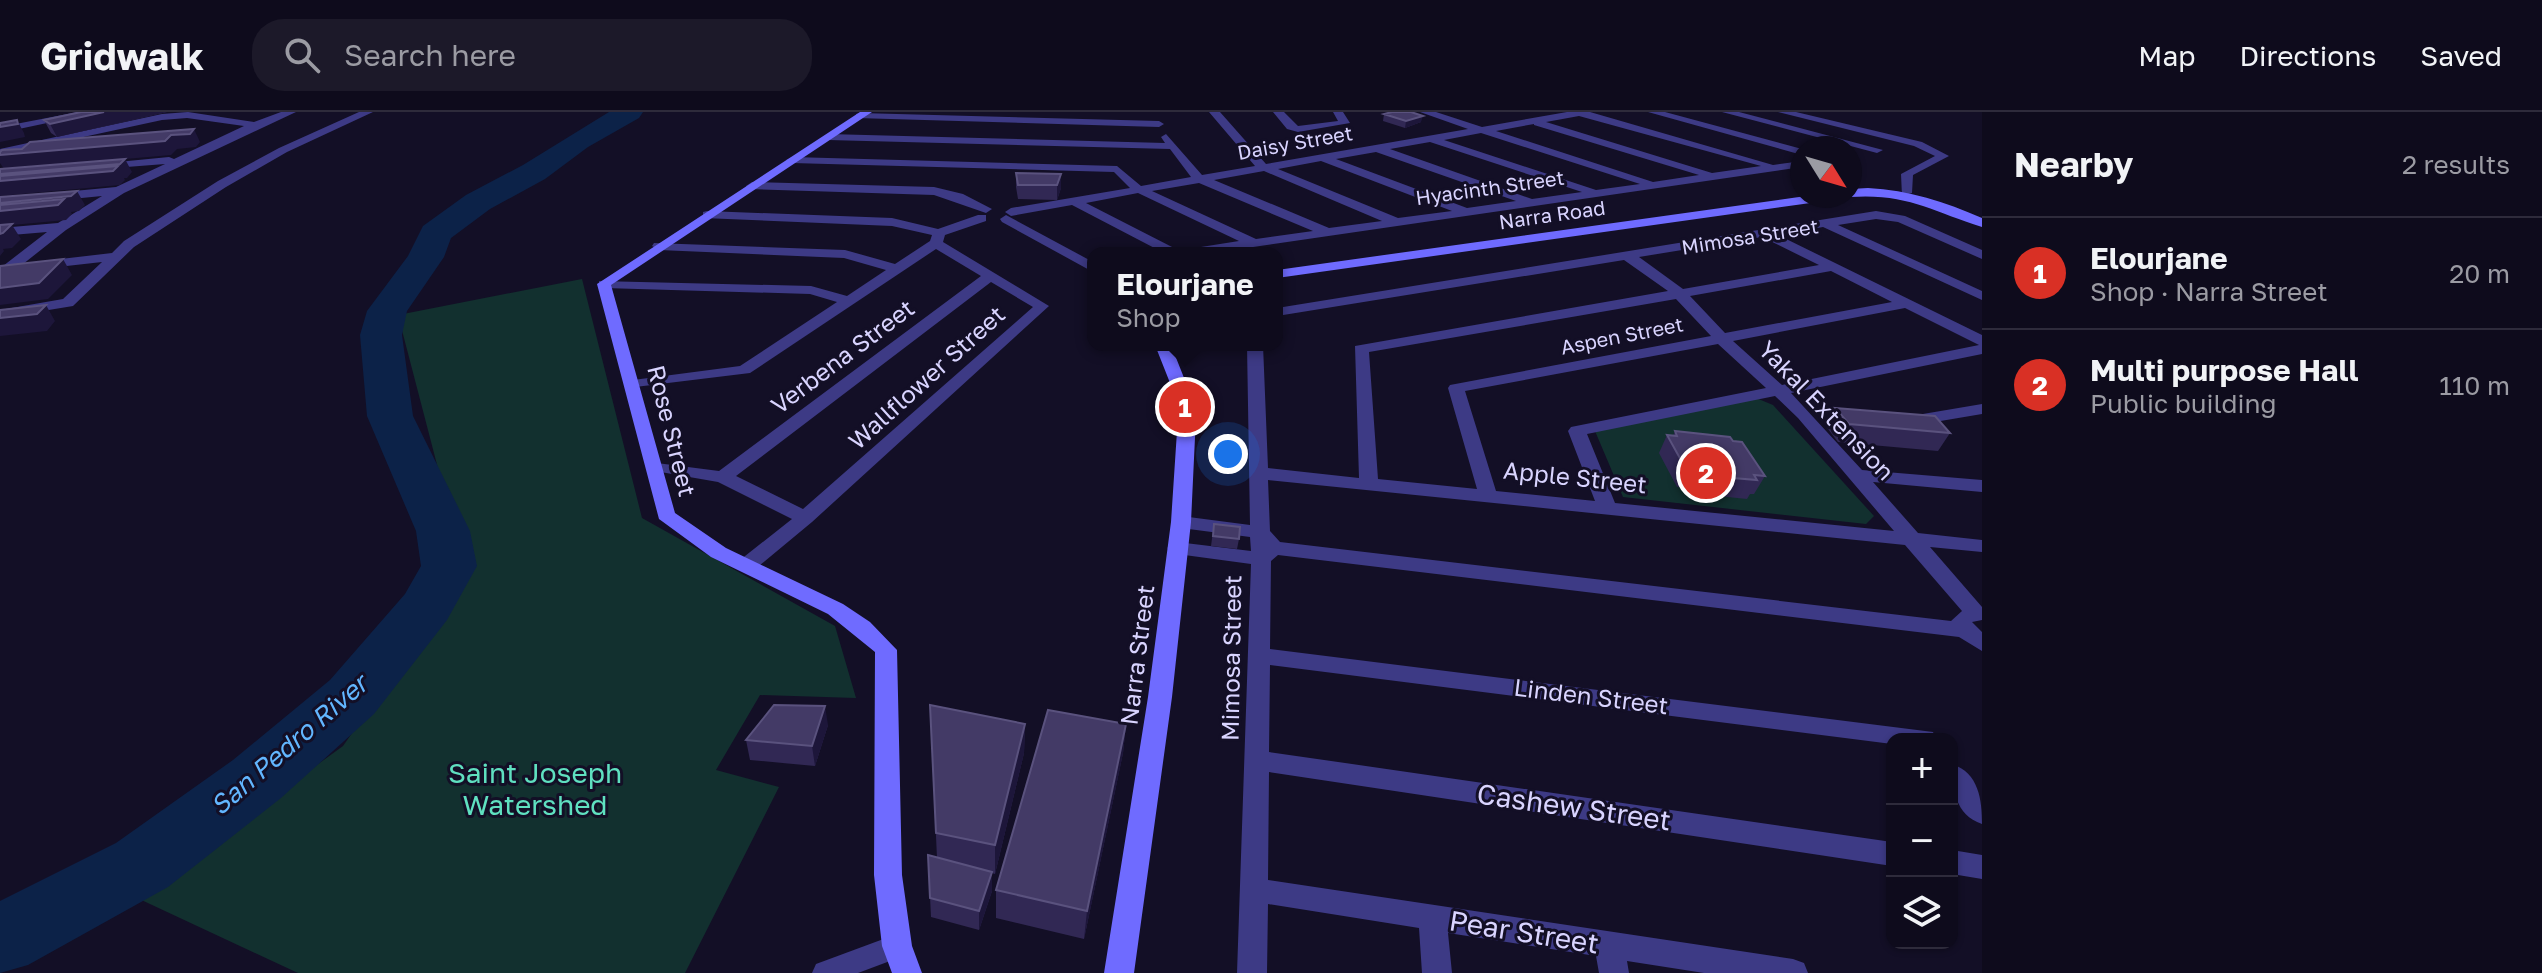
<!DOCTYPE html>
<html lang="en">
<head>
<meta charset="utf-8">
<style>
  :root { --surface:#0e0b1c; --page:#1c1929; --text:#f1f3f6; --muted:#9b9ba3; --line:#2e2b3b; --accent:#d93025 }
  body { margin:0; font-family:"Golos Text",sans-serif; background:var(--page); color:var(--text) }
  .controls { position:absolute; right:24px; bottom:24px; display:grid; overflow:hidden; border-radius:16px; box-shadow:0 2px 6px #0004 }
  .controls button { width:72px; height:72px; display:grid; place-items:center; padding:0; border:0; border-bottom:2px solid var(--line); background:var(--surface); color:var(--text); font:40px sans-serif }
  .compass { position:absolute; left:1790px; top:24px; width:72px; height:72px; border-radius:50%; background:var(--surface); box-shadow:0 2px 6px #0004; rotate:127deg }
  .you { position:absolute; left:1228px; top:342px; width:28px; height:28px; margin:-20px; border:6px solid #fff; border-radius:50%; background:#1a73e8; box-shadow:0 0 0 12px #1a73e833 }
  .badge { display:grid; place-items:center; width:52px; height:52px; border-radius:50%; background:var(--accent); color:#fff; font-size:26px; font-weight:700 }
  .pin { position:absolute; translate:-50% -50%; border:4px solid #fff; box-shadow:0 2px 8px #0006 }
  .popup { position:absolute; left:1087px; top:135px; width:196px; height:104px; box-sizing:border-box; display:grid; place-content:center; border-radius:16px; background:var(--surface); filter:drop-shadow(0 2px 6px #0005); font-size:26px; white-space:nowrap; color:var(--muted) }
  .popup b { font-size:30px; color:var(--text) }
  .popup::after { content:''; position:absolute; left:50%; top:100%; margin-left:-16px; border:16px solid transparent; border-top-color:var(--surface) }
  .list { margin:0; padding:0; list-style:none }
  h2 { display:flex; justify-content:space-between; align-items:center; height:104px; margin:0; padding:0 32px; font-size:34px }
  h2 small { font-size:26px; font-weight:400; color:var(--muted) }
  .list li { display:grid; grid-template-columns:52px 1fr auto; gap:24px; align-items:center; box-sizing:border-box; height:112px; padding:0 32px; border-top:2px solid var(--line) }
  .list b { display:block; font-size:30px; white-space:nowrap }
  .list p { margin:0; font-size:26px; white-space:nowrap; color:var(--muted) }
  .list em { font-size:26px; font-style:normal; color:var(--muted) }
  .icon { flex:none; width:44px; height:44px; fill:none; stroke:currentColor; stroke-width:2; stroke-linecap:round; stroke-linejoin:round }
  .map { position:relative; flex:none; width:1982px; height:861px; overflow:hidden }
  header { display:flex; align-items:center; gap:48px; box-sizing:border-box; height:112px; padding:0 40px; background:var(--surface); border-bottom:2px solid var(--line) }
  header strong { font-size:38px }
  nav { display:flex; gap:44px; margin-inline-start:auto; font-size:28px }
  .search { width:560px; height:72px; background:var(--page); display:flex; align-items:center; gap:20px; box-sizing:border-box; padding:0 28px; border-radius:32px; color:var(--muted); font-size:30px }
  main { display:flex }
  aside { flex:1; background:var(--surface) }
  .map>svg:first-child { display:block }
</style>
</head>
<body>
<header>
<strong>Gridwalk</strong>
<div class="search"><svg class="icon" aria-label="search" viewBox="0 0 24 24"><circle cx="10" cy="10" r="6"/><path d="M15 15l6 6"/></svg>Search here</div>
<nav><a>Map</a><a>Directions</a><a>Saved</a></nav>
</header>
<main>
<div class="map">
<svg width="1982" height="861" viewBox="0 0 1982 861">
  <rect width="100%" height="100%" fill="#130f26"/>
  <path fill="#12302f" d="M 582,167 L 642,406 L 835,514 L 856,586 L 760,583 L 716,658 L 779,675 L 685,861 L 298,861 L 135,785 L 343,634 L 465,460 L 398,203 Z
    M 1756,286 L 1773,293 L 1874,404 L 1866,412 L 1623,385 L 1595,319 Z"/>
  <g fill="none" stroke-linecap="round" stroke-linejoin="round">
    <path fill="#0c2248" fill-rule="evenodd" d="M 609,0 L 643,0 L 639,6 L 588,35 L 545,67 L 490,97 L 451,126 L 444,145 L 407,199 L 402,223 L 413,304 L 470,419 L 477,454 L 447,508 L 374,602 L 281,686 L 168,775 L 28,853 L 0,861 L 0,789 L 116,731 L 233,648 L 330,568 L 405,482 L 421,454 L 416,419 L 367,304 L 360,223 L 367,199 L 408,144 L 423,114 L 466,83 L 523,53 Z"/>
    <path fill="#3d3a85" fill-rule="evenodd" d="M 897,822 L 906,825 L 910,834 L 906,843 L 858,861 L 812,861 L 816,852 Z"/>
    <path fill="#3d3a85" fill-rule="evenodd" d="M 78,0 L 99,0 L 0,21 L 0,15 Z
      M 188,0 L 254,10 L 281,0 L 296,0 L 124,81 L 66,118 L 13,160 L 3,160 L 3,154 L 47,120 L 0,124 L 0,116 L 58,111 L 102,84 L 0,94 L 0,86 L 116,75 L 165,52 L 101,57 L 95,54 L 97,52 L 169,45 L 174,47 L 244,14 L 187,6 L 162,8 L 0,43 L 0,37 L 162,2 Z
      M 359,0 L 373,0 L 287,40 L 226,75 L 134,135 L 73,194 L 0,206 L 0,198 L 63,187 L 102,150 L 40,157 L 35,156 L 35,150 L 112,141 L 124,129 L 218,69 L 279,36 Z
      M 1209,0 L 1220,0 L 1266,52 L 1468,17 L 1420,0 L 1436,0 L 1482,15 L 1567,0 L 1590,0 L 1773,53 L 1802,49 L 1802,55 L 1212,141 L 1164,141 L 1072,93 L 1011,104 L 1005,100 L 1011,96 L 1130,76 L 1114,60 L 792,51 L 786,48 L 792,45 L 1117,54 L 1141,74 L 1191,65 L 1170,37 L 828,28 L 823,25 L 828,22 L 1165,31 L 1161,25 L 1166,22 L 1202,63 L 1255,54 ZM 1579,4 L 1761,54 L 1712,61 L 1546,10 ZM 1534,12 L 1534,13 L 1699,63 L 1653,70 L 1496,19 ZM 1481,21 L 1640,72 L 1596,78 L 1444,28 ZM 1430,30 L 1582,80 L 1532,87 L 1390,37 ZM 1376,40 L 1516,89 L 1467,96 L 1336,47 ZM 1321,49 L 1452,99 L 1398,106 L 1278,57 ZM 1264,59 L 1382,109 L 1329,116 L 1214,68 ZM 1199,71 L 1313,119 L 1256,127 L 1152,79 ZM 1138,81 L 1239,129 L 1182,138 L 1174,136 L 1086,91 Z
      M 1273,0 L 1284,0 L 1298,14 L 1338,9 L 1333,0 L 1343,0 L 1350,11 L 1298,20 L 1287,17 Z
      M 1648,0 L 1665,0 L 1802,37 L 1802,43 Z
      M 1722,0 L 1739,0 L 1883,38 L 1877,41 Z
      M 1778,0 L 1796,0 L 1922,30 L 1949,44 L 1913,63 L 1912,81 L 1902,84 L 1901,62 L 1935,44 L 1914,34 Z
      M 860,1 L 1159,9 L 1164,12 L 1159,15 L 856,6 L 856,2 Z
      M 752,70 L 934,75 L 963,82 L 992,97 L 986,101 L 934,83 L 748,77 L 746,74 Z
      M 707,99 L 892,106 L 938,117 L 978,103 L 986,103 L 986,109 L 945,123 L 943,130 L 1049,194 L 812,410 L 754,458 L 747,460 L 737,453 L 740,448 L 792,407 L 718,370 L 649,358 L 646,354 L 649,350 L 719,359 L 981,164 L 936,137 L 750,261 L 627,276 L 625,273 L 627,270 L 633,268 L 740,254 L 837,190 L 810,182 L 604,176 L 599,175 L 599,169 L 811,174 L 847,184 L 886,158 L 844,146 L 659,138 L 652,134 L 654,131 L 845,138 L 895,152 L 930,129 L 932,123 L 892,114 L 703,106 L 703,100 ZM 991,170 L 1033,195 L 803,397 L 736,364 Z
      M 1876,99 L 1905,104 L 1982,138 L 1982,147 L 1898,110 L 1876,107 L 1838,113 L 1982,179 L 1982,188 L 1823,115 L 1778,123 L 1982,223 L 1982,242 L 1791,281 L 1862,358 L 1982,368 L 1982,380 L 1873,370 L 1918,421 L 1982,428 L 1982,440 L 1930,435 L 1982,495 L 1982,508 L 1972,510 L 1982,520 L 1982,539 L 1959,525 L 1278,443 L 1271,449 L 1270,537 L 1933,620 L 1936,627 L 1892,627 L 1892,632 L 1270,553 L 1269,640 L 1892,730 L 1892,754 L 1269,660 L 1268,768 L 1793,847 L 1804,851 L 1808,861 L 1704,861 L 1627,849 L 1629,861 L 1599,861 L 1596,844 L 1448,821 L 1452,861 L 1422,861 L 1419,816 L 1268,792 L 1267,861 L 1237,861 L 1251,452 L 1177,442 L 1167,436 L 1177,430 L 1251,439 L 1250,425 L 1181,416 L 1171,410 L 1181,404 L 1250,413 L 1247,233 L 1263,233 L 1268,356 L 1359,366 L 1355,234 L 1668,179 L 1624,148 L 1277,204 L 1277,196 ZM 1762,125 L 1819,153 L 1683,177 L 1639,145 ZM 1831,159 L 1892,190 L 1725,221 L 1690,184 ZM 1676,187 L 1711,224 L 1450,273 L 1448,276 L 1477,377 L 1378,367 L 1369,240 ZM 1905,196 L 1979,233 L 1782,273 L 1733,229 ZM 1718,232 L 1766,276 L 1571,315 L 1568,319 L 1595,389 L 1496,379 L 1465,279 ZM 1775,284 L 1798,306 L 1894,419 L 1615,391 L 1587,322 ZM 1268,368 L 1905,433 L 1962,499 L 1951,509 L 1280,430 L 1270,419 Z
      M 1006,103 L 1093,150 L 1093,160 L 1002,110 L 1000,107 Z
      M 1982,292 L 1982,302 L 1911,314 L 1902,309 L 1911,304 Z
      M 1952,652 C 1979,661 1982,688 1982,712 C 1955,703 1952,676 1952,652 Z
      M 1952,738 L 1982,743 L 1982,767 L 1952,762 Z"/>
    <path fill="#6f6bff" fill-rule="evenodd" d="M 860,0 L 872,0 L 611,173 L 675,401 L 726,436 L 843,492 L 870,510 L 897,538 L 902,763 L 912,834 L 922,861 L 892,861 L 882,834 L 874,763 L 875,540 L 828,502 L 711,445 L 659,407 L 597,172 Z
      M 1868,76 C 1909,78 1945,90 1982,106 L 1982,115 C 1931,99 1907,81 1850,85 L 1847,84 L 1850,77 Z
      M 1806,84 L 1838,84 L 1832,88 L 1277,166 L 1277,158 Z
      M 1155,233 L 1171,233 L 1190,281 L 1196,304 L 1191,410 L 1172,585 L 1134,861 L 1104,861 L 1148,585 L 1171,410 L 1178,304 L 1174,281 Z"/>
  </g>
  <path fill="#312854" d="M 81,0 L 167,0 L 57,25 L 51,21 L 44,8 Z
    M 1384,2 L 1421,10 L 1405,16 L 1383,9 Z
    M 1016,61 L 1061,62 L 1061,76 L 1057,88 L 1018,87 L 1016,75 Z
    M 1835,296 L 1950,321 L 1938,339 L 1838,330 L 1825,313 Z
    M 1675,319 L 1733,329 L 1765,364 L 1754,382 L 1750,382 L 1747,387 L 1689,381 L 1686,376 L 1677,375 L 1659,341 L 1667,323 L 1673,324 Z
    M 1214,412 L 1239,427 L 1237,437 L 1211,434 Z
    M 930,593 L 1025,612 L 1024,641 L 995,762 L 992,761 L 992,779 L 979,818 L 931,805 L 928,743 L 937,746 Z
    M 1126,612 L 1123,641 L 1084,827 L 996,806 L 996,778 Z
    M 828,613 L 815,654 L 750,648 L 746,628 Z"/>
  <path fill="#1d163a" d="M 104,0 L 167,0 L 57,25 L 50,12 Z
    M 1423,4 L 1421,10 L 1405,16 L 1406,9 Z
    M 17,8 L 24,21 L 25,25 L 0,30 L 0,15 Z
    M 194,17 L 200,30 L 196,35 L 177,37 L 171,43 L 125,47 L 132,60 L 127,66 L 124,66 L 125,68 L 120,73 L 0,84 L 0,62 L 4,57 L 0,51 L 0,43 L 171,23 Z
    M 1061,62 L 1061,76 L 1057,88 L 1057,73 Z
    M 77,79 L 85,93 L 79,99 L 71,100 L 72,102 L 66,108 L 12,113 L 21,127 L 12,136 L 3,137 L 4,139 L 0,144 L 0,91 Z
    M 63,147 L 72,163 L 48,187 L 0,193 L 0,176 Z
    M 46,193 L 55,209 L 47,219 L 0,224 L 0,206 Z
    M 825,594 L 828,613 L 815,654 L 812,634 Z
    M 1025,612 L 1024,641 L 995,762 L 995,733 Z
    M 1126,612 L 1123,641 L 1084,827 L 1087,799 Z
    M 992,760 L 992,779 L 979,818 L 979,799 Z"/>
  <path fill="#433a66" stroke="#5a527e" stroke-width="2" d="M 81,0 L 104,0 L 50,12 L 44,8 Z
    M 1392,0 L 1411,0 L 1423,4 L 1406,9 L 1384,2 Z
    M 17,8 L 18,12 L 0,15 L 0,11 Z
    M 194,17 L 190,22 L 171,23 L 165,29 L 0,43 L 0,40 L 2,38 L 22,37 L 30,30 Z
    M 125,47 L 120,52 L 0,62 L 0,57 Z
    M 118,54 L 113,59 L 0,69 L 0,64 Z
    M 1016,61 L 1061,62 L 1057,73 L 1018,73 Z
    M 77,79 L 71,84 L 0,91 L 0,85 Z
    M 64,87 L 58,93 L 0,99 L 0,93 Z
    M 12,112 L 3,121 L 0,122 L 0,113 Z
    M 63,147 L 39,171 L 0,176 L 0,154 Z
    M 46,193 L 37,202 L 0,206 L 0,198 Z
    M 1835,296 L 1935,304 L 1950,321 L 1849,312 Z
    M 1675,319 L 1730,325 L 1733,329 L 1742,330 L 1765,364 L 1754,363 L 1757,368 L 1698,363 L 1696,358 L 1686,357 L 1667,323 L 1677,324 Z
    M 1214,412 L 1240,415 L 1239,427 L 1213,424 Z
    M 774,593 L 825,594 L 812,634 L 746,628 Z
    M 930,593 L 1025,612 L 995,733 L 936,721 Z
    M 1048,598 L 1126,612 L 1087,799 L 996,778 Z
    M 928,743 L 992,760 L 979,799 L 930,786 Z"/>
  <g text-anchor="middle" stroke-width="6" stroke-linejoin="round" paint-order="stroke">
    <g font-size="20" fill="#d9d4ff" stroke="#130f26">
      <text transform="translate(1295 31) rotate(-10)" y="7">Daisy Street</text>
      <text transform="translate(1490 76) rotate(-8)" y="7">Hyacinth Street</text>
      <text transform="translate(1552 103) rotate(-8)" y="7">Narra Road</text>
      <text transform="translate(1750 125) rotate(-9)" y="7">Mimosa Street</text>
      <text transform="translate(1622 224) rotate(-11)" y="7">Aspen Street</text>
    </g>
    <g font-size="24" fill="#d9d4ff" stroke="#130f26">
      <text transform="translate(843 245) rotate(-37)" y="8">Verbena Street</text>
      <text transform="translate(927 266) rotate(-42)" y="8">Wallflower Street</text>
      <text transform="translate(1826 299) rotate(46)" y="8">Yakal Extension</text>
      <text transform="translate(671 319) rotate(76)" y="8">Rose Street</text>
      <text transform="translate(1575 366) rotate(6)" y="8">Apple Street</text>
      <text transform="translate(1138 543) rotate(-83)" y="8">Narra Street</text>
      <text transform="translate(1232 546) rotate(-89)" y="8">Mimosa Street</text>
      <text transform="translate(1591 585) rotate(7)" y="8">Linden Street</text>
    </g>
    <g font-size="26" font-style="italic" fill="#62b6ff" stroke="#130f26">
      <text transform="translate(289 633) rotate(-41)" y="9">San Pedro River</text>
    </g>
    <g font-size="28" fill="#5fe0c0" stroke="#130f26">
      <text x="535" y="671">Saint Joseph<tspan x="535" dy="32">Watershed</tspan></text>
    </g>
    <g font-size="28" fill="#d9d4ff" stroke="#130f26">
      <text transform="translate(1574 695) rotate(8)" y="10">Cashew Street</text>
      <text transform="translate(1524 820) rotate(9)" y="10">Pear Street</text>
    </g>
  </g>
</svg>
<div class="controls">
<button>+</button>
<button>−</button>
<button><svg class="icon" aria-label="layers" viewBox="0 0 24 24"><path d="M12 4l9 5-9 5-9-5zM3 14l9 5 9-5"/></svg></button>
</div>
<svg class="compass" viewBox="-18 -18 36 36"><path d="M0-13l5 13h-10z" fill="#e53935"/><path d="M0 13l5-13h-10z" fill="#9b9ba3"/></svg>
<div class="you"></div>
<div class="pin badge" style="left:1185px;top:295px">1</div>
<div class="popup"><b>Elourjane</b>Shop</div>
<div class="pin badge" style="left:1706px;top:361px">2</div>
</div>
<aside>
<h2>Nearby<small>2 results</small></h2>
<ul class="list">
<li><span class="badge">1</span><div><b>Elourjane</b><p>Shop · Narra Street</p></div><em>20 m</em></li>
<li><span class="badge">2</span><div><b>Multi purpose Hall</b><p>Public building</p></div><em>110 m</em></li>
</ul>
</aside>
</main>
</body>
</html>
